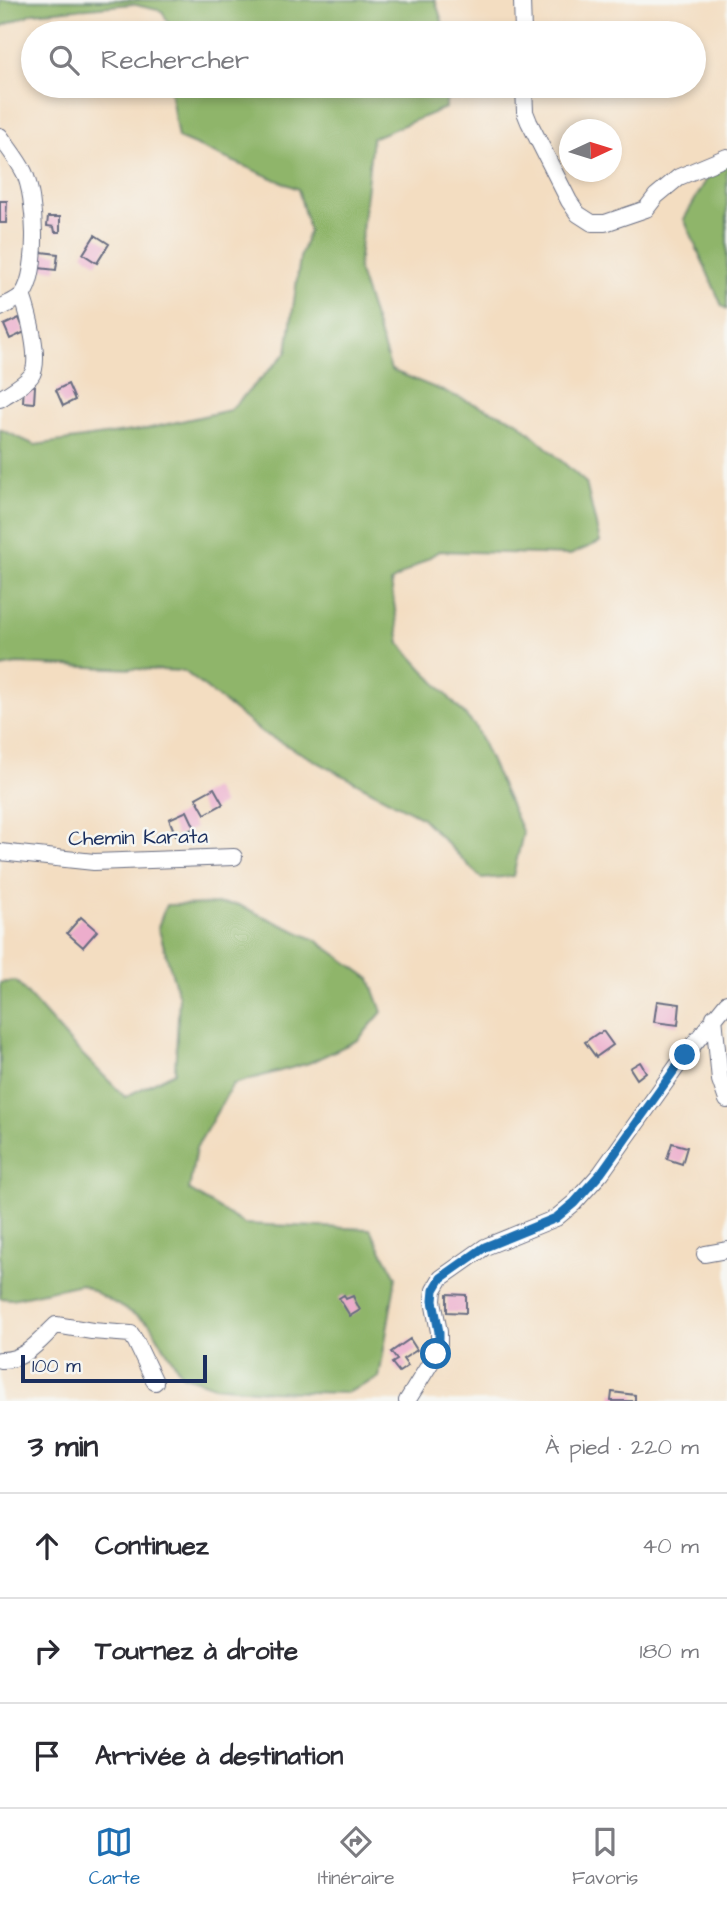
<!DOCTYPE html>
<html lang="fr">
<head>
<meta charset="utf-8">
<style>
  :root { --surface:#fff; --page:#f7f7f7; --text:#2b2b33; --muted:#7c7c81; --line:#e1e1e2; --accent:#1f6fb2 }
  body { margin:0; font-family:"Architects Daughter",sans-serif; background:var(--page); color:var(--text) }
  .compass { position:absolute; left:559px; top:119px; width:63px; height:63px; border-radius:50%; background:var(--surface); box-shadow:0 4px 10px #0003; rotate:86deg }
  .scale { position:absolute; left:21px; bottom:18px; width:186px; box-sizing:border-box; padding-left:7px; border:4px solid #1b2f5e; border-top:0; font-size:19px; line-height:24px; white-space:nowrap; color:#1b2f5e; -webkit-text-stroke:5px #f6f6f2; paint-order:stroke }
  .stop { position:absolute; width:21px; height:21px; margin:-16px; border:5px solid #1f6fb2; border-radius:50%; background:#fff }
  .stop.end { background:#1f6fb2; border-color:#fff; box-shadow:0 2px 7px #0008 }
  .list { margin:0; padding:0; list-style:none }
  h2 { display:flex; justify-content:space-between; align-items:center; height:91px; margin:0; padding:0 28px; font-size:30px }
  h2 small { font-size:23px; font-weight:400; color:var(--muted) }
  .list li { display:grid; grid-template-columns:46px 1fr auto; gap:21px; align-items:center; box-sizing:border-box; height:105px; padding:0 28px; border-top:2px solid var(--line) }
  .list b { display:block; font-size:26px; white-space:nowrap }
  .list em { font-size:23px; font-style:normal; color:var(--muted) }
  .icon { flex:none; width:38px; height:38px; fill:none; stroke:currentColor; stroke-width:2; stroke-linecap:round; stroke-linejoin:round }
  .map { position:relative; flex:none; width:727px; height:1401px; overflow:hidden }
  .search { position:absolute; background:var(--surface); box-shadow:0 4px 10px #0003; left:21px; right:21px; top:21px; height:77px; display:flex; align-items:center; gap:18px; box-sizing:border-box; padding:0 24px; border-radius:38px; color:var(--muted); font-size:26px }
  .sheet { height:406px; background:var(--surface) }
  nav { display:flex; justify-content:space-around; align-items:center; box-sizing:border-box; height:98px; border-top:2px solid var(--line); background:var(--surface); font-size:19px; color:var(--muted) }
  nav a { display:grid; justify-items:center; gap:4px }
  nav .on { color:var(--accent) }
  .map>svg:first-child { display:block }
</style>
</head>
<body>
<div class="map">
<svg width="727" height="1401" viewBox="0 0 727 1401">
  <rect width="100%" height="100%" fill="#f6f6f2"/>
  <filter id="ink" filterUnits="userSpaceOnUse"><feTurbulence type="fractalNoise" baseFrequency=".0143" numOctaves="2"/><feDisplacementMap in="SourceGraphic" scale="14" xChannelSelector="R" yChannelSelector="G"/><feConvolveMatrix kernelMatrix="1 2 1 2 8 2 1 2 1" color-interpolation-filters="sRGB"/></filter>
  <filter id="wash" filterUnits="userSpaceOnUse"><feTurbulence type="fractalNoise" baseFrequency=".00686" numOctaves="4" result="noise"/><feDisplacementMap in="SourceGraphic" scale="28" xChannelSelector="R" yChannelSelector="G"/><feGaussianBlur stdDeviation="1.57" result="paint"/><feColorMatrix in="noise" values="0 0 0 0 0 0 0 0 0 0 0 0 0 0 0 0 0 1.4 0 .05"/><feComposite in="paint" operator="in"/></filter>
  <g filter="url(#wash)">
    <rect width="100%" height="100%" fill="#f3ddc1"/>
    <path fill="#8fb56a" stroke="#557264" stroke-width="2" d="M 0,0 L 435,0 L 446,33 L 174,33 L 162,11 L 132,4 L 33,13 L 0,27 Z
      M 171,86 L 449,86 L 445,108 L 372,138 L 358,269 L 391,370 L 517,421 L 586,483 L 600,542 L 570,555 L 439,551 L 391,582 L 400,644 L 475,726 L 523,833 L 513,876 L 482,879 L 421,817 L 263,733 L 184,671 L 17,664 L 0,667 L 0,429 L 35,445 L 146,429 L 230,410 L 287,352 L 300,258 L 309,230 L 298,189 L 178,138 L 170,90 Z
      M 727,156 L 727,309 L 722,306 L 684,219 L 717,161 Z
      M 236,904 L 316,940 L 370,979 L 382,1012 L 358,1040 L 309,1063 L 233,1084 L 196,1148 L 189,1190 L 244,1224 L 370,1229 L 396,1277 L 379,1378 L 346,1393 L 266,1391 L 214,1386 L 182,1375 L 149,1323 L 81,1284 L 12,1299 L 0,1298 L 0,983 L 16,981 L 71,1043 L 125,1097 L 175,1072 L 179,997 L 158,927 L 166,905 Z"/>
    <g id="blocks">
      <path fill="#ecadcc" d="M 0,201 L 7,201 L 6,223 L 0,223 Z
        M 48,217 L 60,217 L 60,232 L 55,232 L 54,227 L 47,226 Z
        M 95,235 L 109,244 L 97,263 L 83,254 Z
        M 41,252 L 58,254 L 56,270 L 39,268 Z
        M 19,318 L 25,332 L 10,339 L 4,325 Z
        M 68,384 L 75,400 L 63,406 L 56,390 Z
        M 24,385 L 35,386 L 34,403 L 23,402 Z
        M 214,788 L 223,804 L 205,814 L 196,798 Z
        M 187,811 L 195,828 L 176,836 L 169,819 Z
        M 81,917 L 97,931 L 83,947 L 67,933 Z
        M 657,1001 L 680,1004 L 678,1025 L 654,1022 Z
        M 603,1031 L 613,1045 L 596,1057 L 585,1042 L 598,1033 L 599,1034 Z
        M 640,1062 L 646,1072 L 637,1079 L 630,1068 Z
        M 672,1143 L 687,1147 L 682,1164 L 667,1159 Z
        M 447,1294 L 466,1295 L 466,1313 L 447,1312 Z
        M 344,1295 L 346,1299 L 353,1296 L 360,1310 L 350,1316 L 339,1298 Z
        M 410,1339 L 417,1350 L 403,1359 L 408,1366 L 399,1372 L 392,1363 L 397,1360 L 391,1352 Z
        M 612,1392 L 635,1395 L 635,1401 L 611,1401 Z"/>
    </g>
  </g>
  <g filter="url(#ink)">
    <use href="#blocks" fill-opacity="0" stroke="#676c81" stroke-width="2"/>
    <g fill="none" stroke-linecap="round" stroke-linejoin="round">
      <defs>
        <path id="minor" d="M 522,0 L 523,33
          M 524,86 L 525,112 L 529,122 L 569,201 L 578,214 L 592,223 L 605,223 L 646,209 L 656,196 L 679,177 L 727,157
          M 0,136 C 8,148 18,160 24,172 C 36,196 39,272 23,294 C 18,300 7,304 0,308
          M 0,399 C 10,392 24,385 31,376 C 42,362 28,312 22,295
          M 0,852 L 94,862 L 234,857
          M 714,1017 L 720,1080 L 727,1100
          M 705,1254 L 727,1250
          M 0,1360 C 25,1361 39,1341 56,1325 L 92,1331 L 131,1334 L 136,1342 L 155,1382
          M 407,1401 L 436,1354 L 439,1344 L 439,1332 L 433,1301 L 434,1290 L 441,1278 L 485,1247 L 556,1218 L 574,1203 L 601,1173 L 685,1055 L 727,1003"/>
      </defs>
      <use href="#minor" stroke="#676c81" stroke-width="18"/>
      <use href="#minor" stroke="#fff" stroke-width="16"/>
    </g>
  </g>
  <g fill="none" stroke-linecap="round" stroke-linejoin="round" filter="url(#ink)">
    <path stroke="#1f6fb2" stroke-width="9" d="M 436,1354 L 439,1344 L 439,1332 L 433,1301 L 434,1290 L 441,1278 L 485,1247 L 556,1218 L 574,1203 L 601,1173 L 685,1055"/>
  </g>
  <g text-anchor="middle" stroke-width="5" stroke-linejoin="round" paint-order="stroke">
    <g font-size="21" fill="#1b2f5e" stroke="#f6f6f2">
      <text transform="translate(138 837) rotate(-1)" y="7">Chemin Karata</text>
    </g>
  </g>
</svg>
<svg class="compass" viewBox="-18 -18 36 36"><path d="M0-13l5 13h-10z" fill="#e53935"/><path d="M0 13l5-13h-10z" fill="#7c7c81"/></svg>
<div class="scale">100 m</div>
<div class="stop" style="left:436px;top:1354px"></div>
<div class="stop end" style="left:685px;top:1055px"></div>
<div class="search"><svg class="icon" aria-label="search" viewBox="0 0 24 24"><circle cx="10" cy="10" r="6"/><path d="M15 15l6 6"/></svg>Rechercher</div>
</div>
<section class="sheet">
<h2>3 min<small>À pied · 220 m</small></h2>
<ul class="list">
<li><svg class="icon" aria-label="ahead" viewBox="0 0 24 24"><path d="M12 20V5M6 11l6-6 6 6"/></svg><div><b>Continuez</b></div><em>40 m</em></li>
<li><svg class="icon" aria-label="right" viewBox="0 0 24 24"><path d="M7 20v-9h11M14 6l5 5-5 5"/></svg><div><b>Tournez à droite</b></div><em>180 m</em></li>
<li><svg class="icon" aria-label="arrive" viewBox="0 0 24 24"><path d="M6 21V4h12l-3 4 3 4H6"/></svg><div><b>Arrivée à destination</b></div></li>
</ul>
</section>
<nav>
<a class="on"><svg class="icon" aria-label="map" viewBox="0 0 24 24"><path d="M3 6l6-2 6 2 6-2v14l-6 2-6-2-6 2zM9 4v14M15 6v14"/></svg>Carte</a>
<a><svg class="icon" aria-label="directions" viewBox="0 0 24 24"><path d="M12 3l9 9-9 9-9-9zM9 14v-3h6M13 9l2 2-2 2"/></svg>Itinéraire</a>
<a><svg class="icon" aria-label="saved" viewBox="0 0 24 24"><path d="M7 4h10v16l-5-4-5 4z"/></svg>Favoris</a>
</nav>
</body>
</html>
